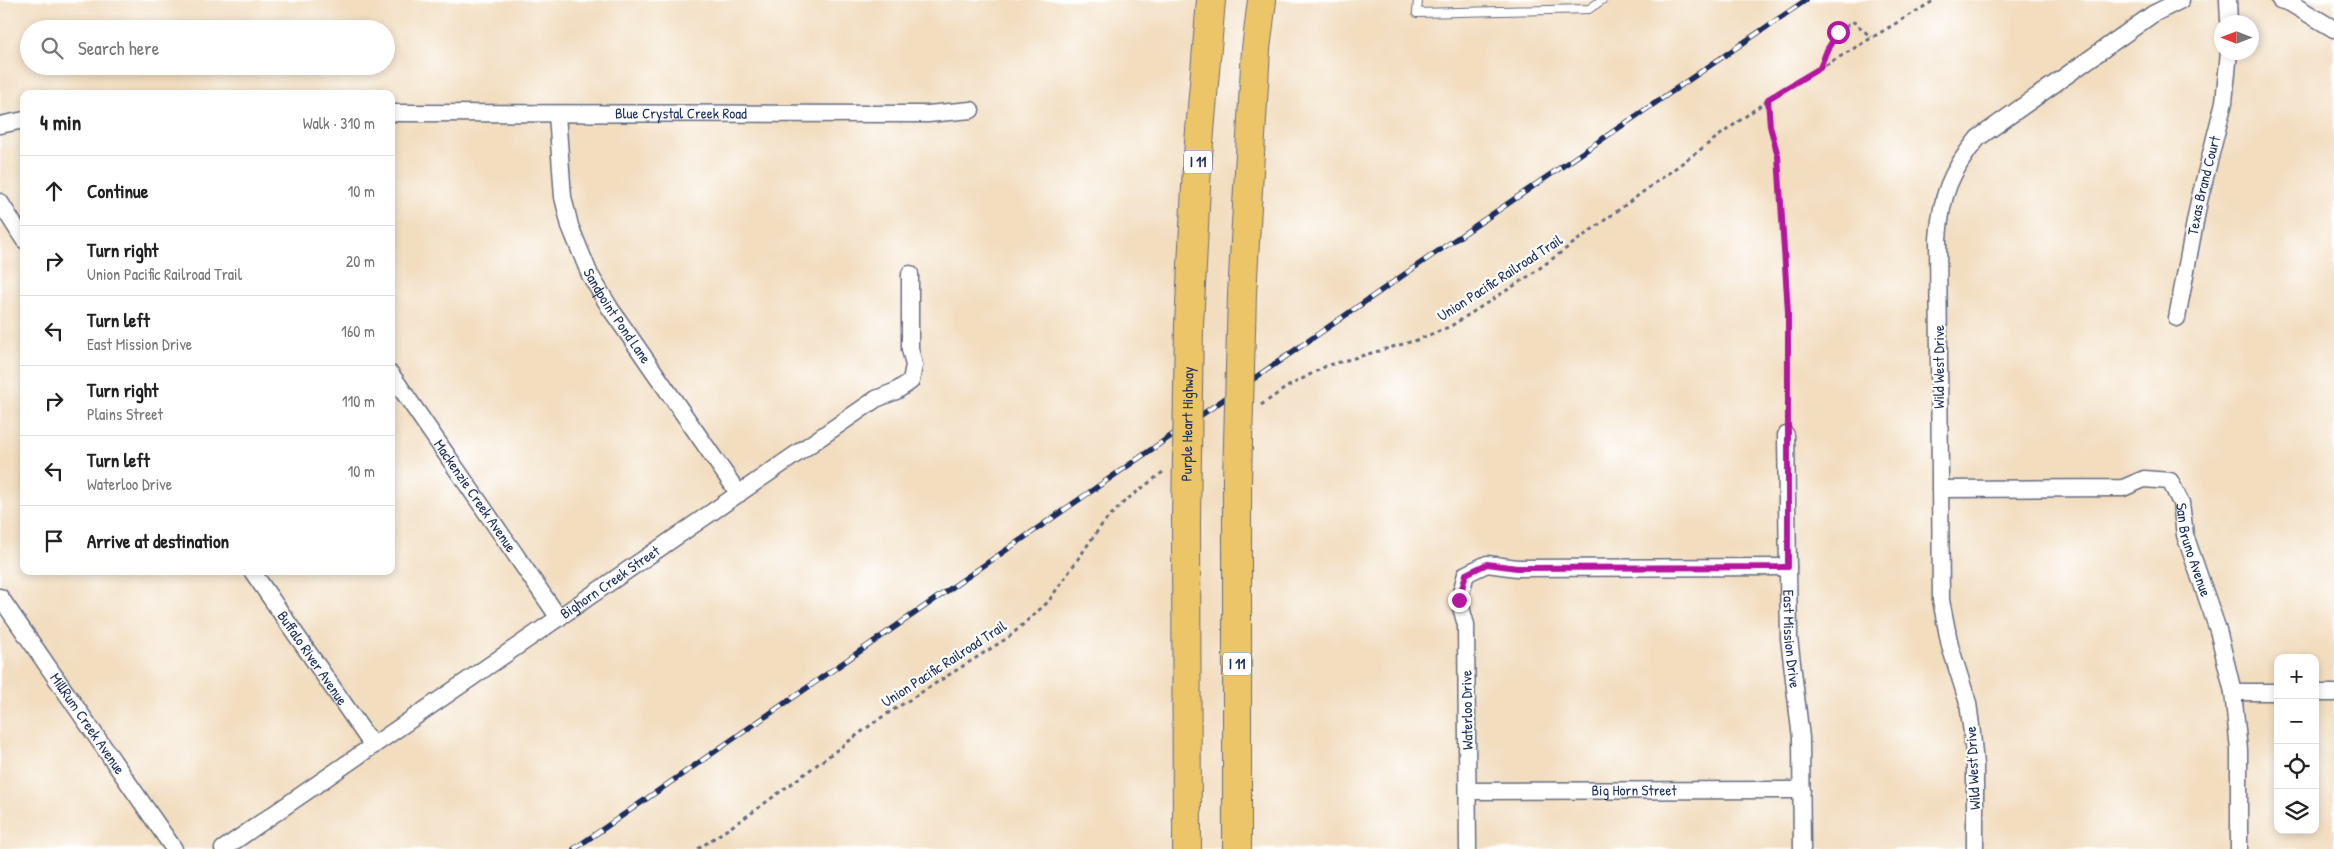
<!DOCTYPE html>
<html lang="en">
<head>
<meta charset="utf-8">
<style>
  :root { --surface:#fff; --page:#f2f2f2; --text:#222; --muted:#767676; --line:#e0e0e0 }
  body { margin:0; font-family:"Patrick Hand",sans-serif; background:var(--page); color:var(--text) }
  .controls { position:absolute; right:15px; bottom:15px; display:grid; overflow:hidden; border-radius:10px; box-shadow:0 2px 8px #0003 }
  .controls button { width:45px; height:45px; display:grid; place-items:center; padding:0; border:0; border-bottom:1px solid var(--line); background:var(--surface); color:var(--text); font:25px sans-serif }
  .compass { position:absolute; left:2214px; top:15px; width:45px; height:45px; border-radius:50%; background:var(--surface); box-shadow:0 2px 8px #0003; rotate:270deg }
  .stop { position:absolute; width:15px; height:15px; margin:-11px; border:4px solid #b5179e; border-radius:50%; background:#fff }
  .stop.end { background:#b5179e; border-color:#fff; box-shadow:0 1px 5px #0008 }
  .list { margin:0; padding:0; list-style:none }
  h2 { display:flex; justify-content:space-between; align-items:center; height:65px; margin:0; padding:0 20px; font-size:21px }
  h2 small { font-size:16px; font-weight:400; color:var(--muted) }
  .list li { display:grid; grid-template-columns:32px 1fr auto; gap:15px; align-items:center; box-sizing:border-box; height:70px; padding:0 20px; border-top:1px solid var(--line) }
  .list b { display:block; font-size:19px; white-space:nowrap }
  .list p { margin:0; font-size:16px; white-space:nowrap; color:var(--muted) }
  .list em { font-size:16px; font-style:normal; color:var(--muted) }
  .icon { flex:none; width:28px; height:28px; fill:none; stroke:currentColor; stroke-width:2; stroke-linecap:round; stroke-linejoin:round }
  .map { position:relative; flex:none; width:2334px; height:849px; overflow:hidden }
  .search { position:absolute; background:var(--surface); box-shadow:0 2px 8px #0003; left:20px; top:20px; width:375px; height:55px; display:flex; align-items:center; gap:12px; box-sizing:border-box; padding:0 18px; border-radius:28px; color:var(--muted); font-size:19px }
  .panel { position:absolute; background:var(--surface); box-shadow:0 2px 8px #0003; left:20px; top:90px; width:375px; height:485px; border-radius:10px }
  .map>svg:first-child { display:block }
</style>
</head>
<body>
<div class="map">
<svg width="2334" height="849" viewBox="0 0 2334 849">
  <rect width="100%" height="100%" fill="#fff"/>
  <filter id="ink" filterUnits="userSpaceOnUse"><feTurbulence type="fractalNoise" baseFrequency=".02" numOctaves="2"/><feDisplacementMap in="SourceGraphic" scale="10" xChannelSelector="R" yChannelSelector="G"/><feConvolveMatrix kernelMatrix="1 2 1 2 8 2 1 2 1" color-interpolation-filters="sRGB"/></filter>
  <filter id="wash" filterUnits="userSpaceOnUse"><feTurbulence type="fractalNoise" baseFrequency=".0096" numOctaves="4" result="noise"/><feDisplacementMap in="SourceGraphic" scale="20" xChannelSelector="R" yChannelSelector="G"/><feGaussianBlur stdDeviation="1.12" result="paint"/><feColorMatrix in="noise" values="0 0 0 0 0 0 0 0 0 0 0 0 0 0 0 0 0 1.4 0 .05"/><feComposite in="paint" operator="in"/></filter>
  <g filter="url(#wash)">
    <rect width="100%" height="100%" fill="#f2ddbf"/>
  </g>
  <g filter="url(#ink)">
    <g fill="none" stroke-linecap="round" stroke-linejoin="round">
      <defs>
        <path id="lane" d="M 1418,0 L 1417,13 L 1589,9 L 1602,0"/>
        <g id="street">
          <path d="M 2228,0 L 2229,22"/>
          <path d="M 2280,0 L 2290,3 L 2334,29"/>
          <path id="s1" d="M 391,113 L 928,114 L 971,110"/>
          <path id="s2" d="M 557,114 L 563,197 L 570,226 L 590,275 L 610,308 L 739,494"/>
          <path d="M 0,125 L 24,120"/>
          <path d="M 0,202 L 24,240"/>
          <path id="s3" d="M 2177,318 L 2199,201 L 2224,102 L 2229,52"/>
          <path id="s4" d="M 391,374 L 559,618"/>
          <path id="s5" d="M 1786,435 L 1789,638 L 1801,738 L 1802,849"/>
          <path id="s6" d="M 1940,489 L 2123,488 L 2144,479 L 2170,481 L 2181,503 L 2185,535 L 2218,630 L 2233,692 L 2239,750 L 2239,849"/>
          <path id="s7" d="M 252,571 L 373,746"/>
          <path id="s8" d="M 0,597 L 174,849"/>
          <path d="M 2233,692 L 2278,692"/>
          <path d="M 2315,693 L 2334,693"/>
          <path id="s9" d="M 1468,791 L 1802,790"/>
          <path id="s10" d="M 223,849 L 876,399 L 896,391 L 911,381 L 914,365 L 910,349 L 910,274"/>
          <path d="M 1468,849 L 1466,625 L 1459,600 L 1466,574 L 1487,564 L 1517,568 L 1788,567"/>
          <path d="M 1975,849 L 1975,765 L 1972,733 L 1968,703 L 1950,646 L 1941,600 L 1938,239 C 1941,196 1950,172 1978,138 L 2153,14 L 2181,0"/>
        </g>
        <path id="highway" d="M 1242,294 L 1256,49 L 1262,0
          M 1189,325 L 1197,167 L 1211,0
          M 1237,479 L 1237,849
          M 1186,518 L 1187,849"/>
      </defs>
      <use href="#lane" stroke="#666c80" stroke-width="10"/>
      <use href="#street" stroke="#666c80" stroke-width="19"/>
      <use href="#highway" stroke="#666c80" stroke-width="30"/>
      <path stroke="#666c80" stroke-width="3" stroke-dasharray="4 4" stroke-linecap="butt" d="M 1820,67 C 1828,48 1835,31 1854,22 L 1871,37
        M 1769,99 L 1770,126 L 1778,156 L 1788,312 L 1787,419
        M 1261,405 L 1287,387 L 1326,366 L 1417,340 L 1451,326 L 1529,276 L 1769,99 L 1935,0
        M 698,849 L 750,814 L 879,719 L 1009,637 L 1048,602 L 1103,523 L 1125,501 L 1163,472"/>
      <use href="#lane" stroke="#fff" stroke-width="8"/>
      <use href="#street" stroke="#fff" stroke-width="16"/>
      <use href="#highway" stroke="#edc569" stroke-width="28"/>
      <defs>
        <path id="rail" d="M 574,849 L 1431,256 L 1806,0"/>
      </defs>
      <use href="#rail" stroke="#1b2f5e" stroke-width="5.5"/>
      <use href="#rail" stroke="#fff" stroke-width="4" stroke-dasharray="11" stroke-linecap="butt"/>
      <defs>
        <g id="highway-bridge">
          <path d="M 1237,479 L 1242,294"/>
          <path id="s11" d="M 1186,518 L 1189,325"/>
        </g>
      </defs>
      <use href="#highway-bridge" stroke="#666c80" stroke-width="30" stroke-linecap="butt"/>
      <use href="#highway-bridge" stroke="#edc569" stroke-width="28"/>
    </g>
  </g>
  <g fill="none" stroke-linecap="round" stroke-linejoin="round" filter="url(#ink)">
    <path stroke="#b5179e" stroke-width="6" d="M 1459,600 L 1466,574 L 1487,564 L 1517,568 L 1788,567 L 1788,312 L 1778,156 L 1770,126 L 1768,99 L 1820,68 L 1827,50 L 1838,32"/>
  </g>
  <g text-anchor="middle" stroke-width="4.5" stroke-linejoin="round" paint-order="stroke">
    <g fill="#fff" stroke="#5f6d8e" stroke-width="1">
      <rect x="1184" y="150.5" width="28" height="23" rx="4"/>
      <rect x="1223" y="652.5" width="28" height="23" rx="4"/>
    </g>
    <g font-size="14" font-weight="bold" fill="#1b2f5e">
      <text x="1198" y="167">I 11</text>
      <text x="1237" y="669">I 11</text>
    </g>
    <g font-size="15" fill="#1b2f5e" stroke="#fff">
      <text dy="5" stroke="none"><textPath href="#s1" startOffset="290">Blue Crystal Creek Road</textPath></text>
      <text dy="5" stroke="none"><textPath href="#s3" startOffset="135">Texas Brand Court</textPath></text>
      <text transform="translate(1500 278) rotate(-33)" y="5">Union Pacific Railroad Trail</text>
      <text dy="5" stroke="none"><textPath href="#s2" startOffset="215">Sandpoint Pond Lane</textPath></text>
      <text transform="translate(1939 367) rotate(-90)" y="5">Wild West Drive</text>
      <text dy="5" stroke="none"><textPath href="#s11" startOffset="94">Purple Heart Highway</textPath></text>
      <text dy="5" stroke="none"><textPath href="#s4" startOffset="148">Mackenzie Creek Avenue</textPath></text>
      <text dy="5" stroke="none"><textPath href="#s6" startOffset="305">San Bruno Avenue</textPath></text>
      <text dy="5" stroke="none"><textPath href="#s10" startOffset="470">Bighorn Creek Street</textPath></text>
      <text dy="5" stroke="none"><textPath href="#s5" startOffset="204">East Mission Drive</textPath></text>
      <text dy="5" stroke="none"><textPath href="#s7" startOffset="106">Buffalo River Avenue</textPath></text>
      <text transform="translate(944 664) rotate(-33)" y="5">Union Pacific Railroad Trail</text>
      <text transform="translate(1467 710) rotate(-91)" y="5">Waterloo Drive</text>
      <text dy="5" stroke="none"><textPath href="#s8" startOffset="154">MillRum Creek Avenue</textPath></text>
      <text transform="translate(1973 768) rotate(-93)" y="5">Wild West Drive</text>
      <text dy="5" stroke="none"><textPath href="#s9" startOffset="166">Big Horn Street</textPath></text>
    </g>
  </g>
</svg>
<div class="controls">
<button>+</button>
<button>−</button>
<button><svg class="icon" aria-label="locate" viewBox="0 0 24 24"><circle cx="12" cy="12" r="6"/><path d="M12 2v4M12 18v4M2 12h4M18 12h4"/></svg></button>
<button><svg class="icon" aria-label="layers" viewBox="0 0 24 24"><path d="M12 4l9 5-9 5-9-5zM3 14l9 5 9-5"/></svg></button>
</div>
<svg class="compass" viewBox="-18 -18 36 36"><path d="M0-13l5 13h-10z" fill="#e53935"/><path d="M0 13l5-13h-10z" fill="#767676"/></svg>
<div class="stop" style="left:1838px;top:32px"></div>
<div class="stop end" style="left:1459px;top:600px"></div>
<div class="search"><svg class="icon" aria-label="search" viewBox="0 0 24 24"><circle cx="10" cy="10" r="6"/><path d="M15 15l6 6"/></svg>Search here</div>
<section class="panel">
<h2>4 min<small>Walk · 310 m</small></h2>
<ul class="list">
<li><svg class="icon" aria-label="ahead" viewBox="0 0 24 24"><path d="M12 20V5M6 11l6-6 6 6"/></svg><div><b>Continue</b></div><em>10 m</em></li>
<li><svg class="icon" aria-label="right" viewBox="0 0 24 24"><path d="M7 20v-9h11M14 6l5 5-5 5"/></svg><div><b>Turn right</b><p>Union Pacific Railroad Trail</p></div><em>20 m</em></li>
<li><svg class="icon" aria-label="left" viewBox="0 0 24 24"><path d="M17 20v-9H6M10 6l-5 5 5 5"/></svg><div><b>Turn left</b><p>East Mission Drive</p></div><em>160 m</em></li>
<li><svg class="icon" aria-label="right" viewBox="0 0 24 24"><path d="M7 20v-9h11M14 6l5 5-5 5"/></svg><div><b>Turn right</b><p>Plains Street</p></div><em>110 m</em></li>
<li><svg class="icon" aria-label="left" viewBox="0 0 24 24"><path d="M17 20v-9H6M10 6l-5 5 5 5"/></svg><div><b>Turn left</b><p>Waterloo Drive</p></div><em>10 m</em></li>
<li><svg class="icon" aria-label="arrive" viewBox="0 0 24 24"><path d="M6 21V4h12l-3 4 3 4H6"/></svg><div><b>Arrive at destination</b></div></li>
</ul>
</section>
</div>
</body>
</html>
